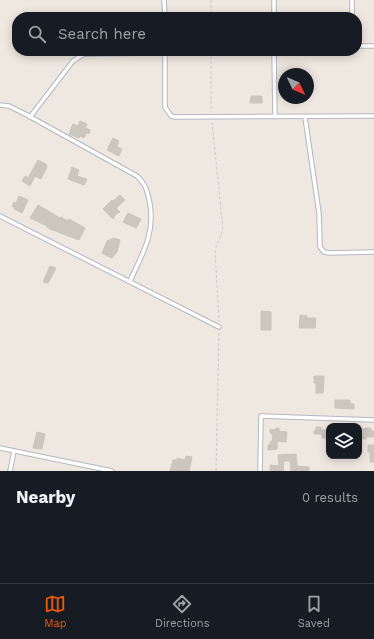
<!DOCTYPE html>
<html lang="en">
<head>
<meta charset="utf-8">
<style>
  :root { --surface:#171b24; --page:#242831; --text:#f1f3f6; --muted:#9ea1a6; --line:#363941; --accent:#ea580c }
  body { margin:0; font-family:"Work Sans",sans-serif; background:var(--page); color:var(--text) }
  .controls { position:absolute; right:12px; bottom:12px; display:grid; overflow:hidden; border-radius:8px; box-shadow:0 2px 10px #0003 }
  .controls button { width:36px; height:36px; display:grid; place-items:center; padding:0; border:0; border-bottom:1px solid var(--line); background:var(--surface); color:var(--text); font:20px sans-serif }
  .compass { position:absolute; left:278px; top:68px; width:36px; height:36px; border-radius:50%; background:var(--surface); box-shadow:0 2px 10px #0003; rotate:134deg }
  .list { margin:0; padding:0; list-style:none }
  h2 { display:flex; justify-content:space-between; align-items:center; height:52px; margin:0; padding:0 16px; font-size:17px }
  h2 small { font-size:13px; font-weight:400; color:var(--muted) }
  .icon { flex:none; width:22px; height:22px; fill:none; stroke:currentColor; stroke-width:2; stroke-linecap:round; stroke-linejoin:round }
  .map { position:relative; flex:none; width:374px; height:471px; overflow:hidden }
  .search { position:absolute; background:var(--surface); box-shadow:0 2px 10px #0003; left:12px; right:12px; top:12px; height:44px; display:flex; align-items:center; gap:10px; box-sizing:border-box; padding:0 14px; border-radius:16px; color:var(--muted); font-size:15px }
  .sheet { height:112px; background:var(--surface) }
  nav { display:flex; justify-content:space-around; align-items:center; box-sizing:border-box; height:56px; border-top:1px solid var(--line); background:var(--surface); font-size:11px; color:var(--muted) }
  nav a { display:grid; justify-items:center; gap:2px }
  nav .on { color:var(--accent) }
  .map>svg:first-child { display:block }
</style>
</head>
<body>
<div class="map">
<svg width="374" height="471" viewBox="0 0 374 471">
  <rect width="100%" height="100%" fill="#efe8e0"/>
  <path fill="#cbc6be" stroke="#cbc4b9" d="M 251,96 L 262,96 L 262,103 L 250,103 Z
    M 80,121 L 87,124 L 85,128 L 90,130 L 89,134 L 86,133 L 84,138 L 80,136 L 79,138 L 69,134 L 73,124 L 78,126 Z
    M 113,138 L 119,141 L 117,147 L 122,149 L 119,156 L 107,150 Z
    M 38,160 L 46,164 L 47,167 L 41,179 L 35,176 L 30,186 L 22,181 L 25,176 L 28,178 Z
    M 72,167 L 79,170 L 77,176 L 87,179 L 84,185 L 68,179 Z
    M 120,195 L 125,200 L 116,208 L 120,212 L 116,214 L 113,219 L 103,209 L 112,200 L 113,201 Z
    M 19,196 L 28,200 L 22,213 L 14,209 L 15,208 L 12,206 L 14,202 L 16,203 Z
    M 38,205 L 60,218 L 61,217 L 68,221 L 69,219 L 85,228 L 79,240 L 50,229 L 47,227 L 47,226 L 30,218 Z
    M 128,213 L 141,219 L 136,228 L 123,222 Z
    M 114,238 L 120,240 L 117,252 L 112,258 L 102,253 L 107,241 Z
    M 50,266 L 56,268 L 48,283 L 43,282 Z
    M 261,311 L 271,312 L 271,330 L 261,330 Z
    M 300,315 L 307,316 L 307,318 L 316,318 L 315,328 L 299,328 Z
    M 314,376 L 324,376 L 323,393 L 316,393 L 316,383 L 314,383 Z
    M 335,400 L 350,400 L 350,404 L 354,404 L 354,409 L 335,408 Z
    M 316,427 L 321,427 L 321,430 L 327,430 L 327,434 L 329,434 L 328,438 L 322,438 L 322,434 L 314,434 L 314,431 L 316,430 Z
    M 276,428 L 279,428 L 279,431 L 287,432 L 286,442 L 277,441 L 277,449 L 268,450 L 268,445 L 270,445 L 270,442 L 272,442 L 273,435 L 270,433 L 270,429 L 275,430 Z
    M 364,428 L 371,428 L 371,431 L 374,431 L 374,437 L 366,437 L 366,439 L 360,439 L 359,429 L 364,429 Z
    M 37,432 L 45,434 L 42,449 L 33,448 Z
    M 368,445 L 374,445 L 374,462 L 370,462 L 370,452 L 368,452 Z
    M 296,454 L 297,466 L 309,467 L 309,471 L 291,471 L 290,461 L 284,461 L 283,471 L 270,471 L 270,465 L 279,466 L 278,455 Z
    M 186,456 L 192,457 L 189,471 L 170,471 L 173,460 L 177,460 L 177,458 L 185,460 Z"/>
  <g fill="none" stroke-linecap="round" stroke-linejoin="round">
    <defs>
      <path id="minor" d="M 164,0 L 165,17
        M 274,0 L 274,17
        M 352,17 L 352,0
        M 357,46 L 374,46
        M 165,51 L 165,107 L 171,116 L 175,117 L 374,116
        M 274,51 L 275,117
        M 0,105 L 9,106 L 27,115 L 137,176 C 147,186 147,191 150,204 C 155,235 142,254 130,281
        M 30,117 L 73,61 L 84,54 L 165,53
        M 305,117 L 319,213 L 320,247 L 324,252 L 329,253 L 374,252
        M 0,216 L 219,327
        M 0,448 L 112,471
        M 10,471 L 14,451
        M 260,471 L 261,416 L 374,420"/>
    </defs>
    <use href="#minor" stroke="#b4b7c1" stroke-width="5.5"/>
    <path stroke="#c9c9c9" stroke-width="1" stroke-dasharray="3 2" stroke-linecap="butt" d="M 211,0 L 211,17
      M 211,51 L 211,112
      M 212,122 L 223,229 L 215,250 L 219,322
      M 216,471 L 219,332"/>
    <use href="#minor" stroke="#fff" stroke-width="3.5"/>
  </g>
</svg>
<div class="controls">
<button><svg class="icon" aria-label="layers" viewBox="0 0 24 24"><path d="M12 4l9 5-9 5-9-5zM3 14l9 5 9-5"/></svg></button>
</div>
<svg class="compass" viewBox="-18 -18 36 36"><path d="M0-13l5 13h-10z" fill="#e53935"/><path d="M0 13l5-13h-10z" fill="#9ea1a6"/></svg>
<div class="search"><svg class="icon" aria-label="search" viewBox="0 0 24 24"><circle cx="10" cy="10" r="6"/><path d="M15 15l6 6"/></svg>Search here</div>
</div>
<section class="sheet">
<h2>Nearby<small>0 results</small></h2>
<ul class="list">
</ul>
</section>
<nav>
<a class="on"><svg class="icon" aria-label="map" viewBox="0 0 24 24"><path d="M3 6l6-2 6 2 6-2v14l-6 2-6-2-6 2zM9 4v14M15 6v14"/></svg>Map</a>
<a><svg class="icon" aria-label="directions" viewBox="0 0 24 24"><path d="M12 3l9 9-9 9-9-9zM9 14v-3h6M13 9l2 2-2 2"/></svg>Directions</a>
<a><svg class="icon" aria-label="saved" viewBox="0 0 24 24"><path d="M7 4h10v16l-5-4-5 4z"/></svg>Saved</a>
</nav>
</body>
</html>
